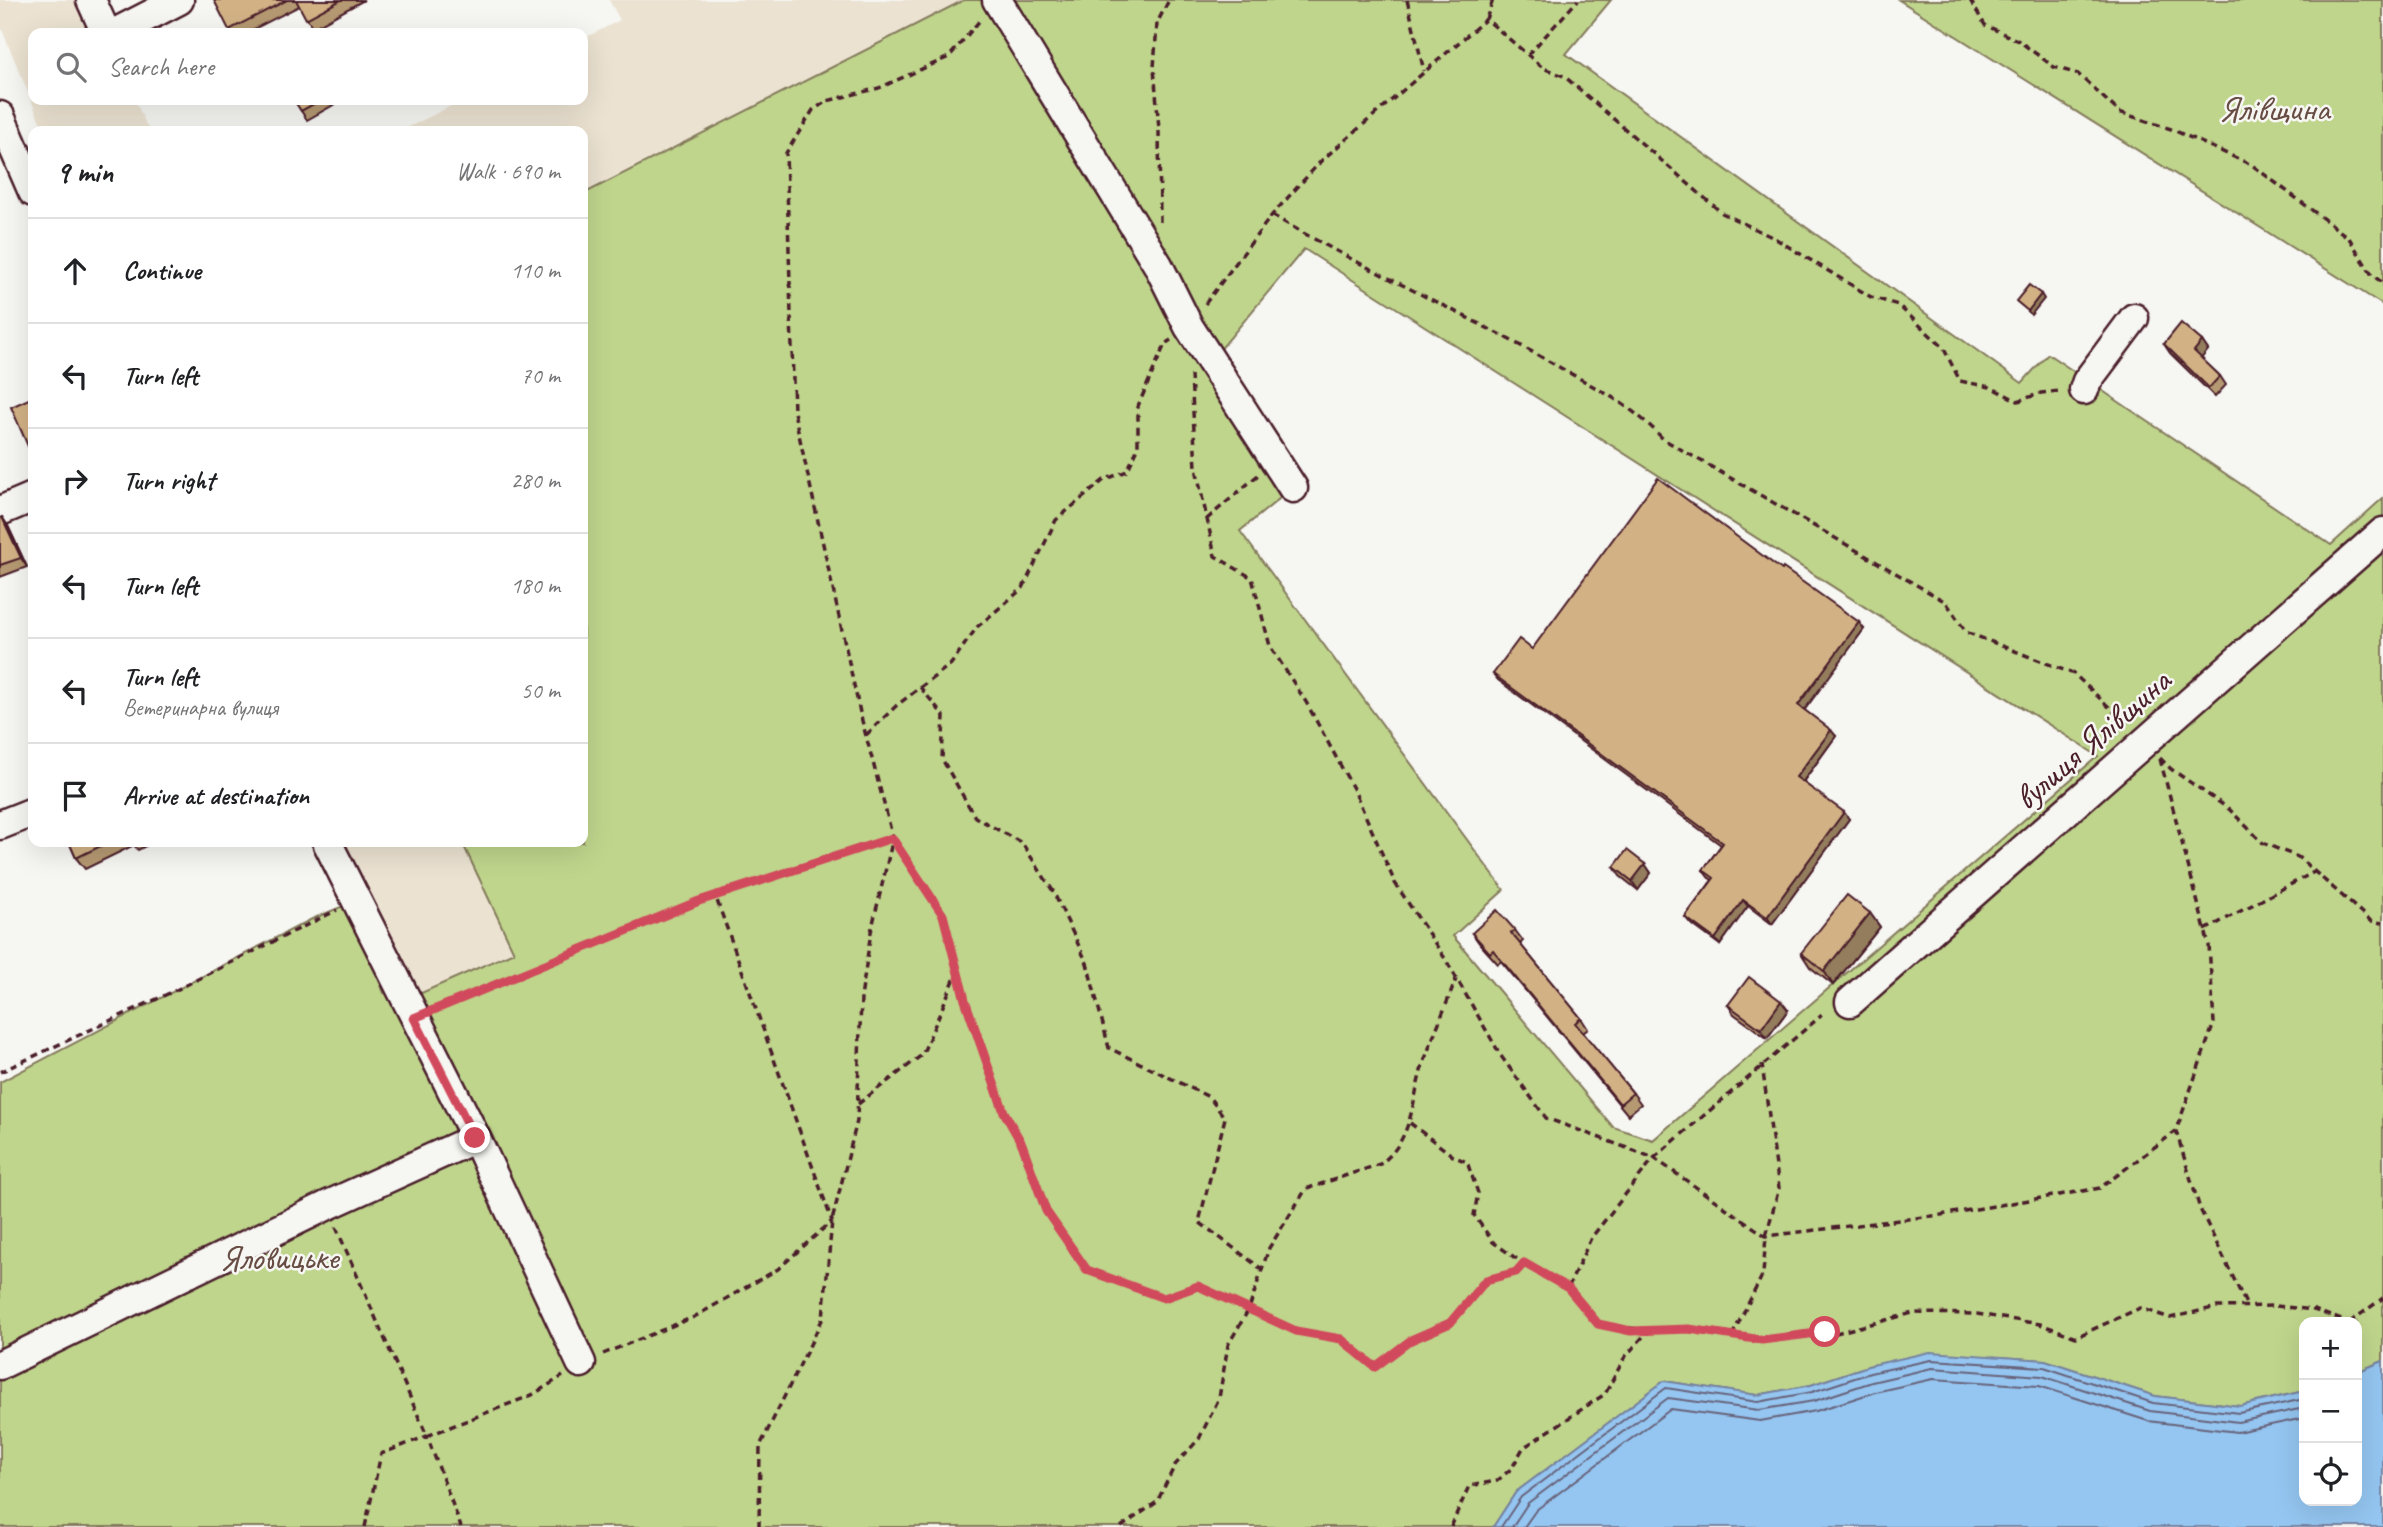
<!DOCTYPE html>
<html lang="en">
<head>
<meta charset="utf-8">
<style>
  :root { --surface:#fff; --page:#f6f6f6; --text:#202124; --muted:#757577; --line:#e0e0e0 }
  body { margin:0; font-family:Caveat,sans-serif; background:var(--page); color:var(--text) }
  .controls { position:absolute; right:21px; bottom:21px; display:grid; overflow:hidden; border-radius:14px; box-shadow:0 7px 28px #0002 }
  .controls button { width:63px; height:63px; display:grid; place-items:center; padding:0; border:0; border-bottom:2px solid var(--line); background:var(--surface); color:var(--text); font:35px sans-serif }
  .stop { position:absolute; width:21px; height:21px; margin:-16px; border:5px solid #d1495b; border-radius:50%; background:#fff }
  .stop.end { background:#d1495b; border-color:#fff; box-shadow:0 2px 7px #0008 }
  .list { margin:0; padding:0; list-style:none }
  h2 { display:flex; justify-content:space-between; align-items:center; height:91px; margin:0; padding:0 28px; font-size:30px }
  h2 small { font-size:23px; font-weight:400; color:var(--muted) }
  .list li { display:grid; grid-template-columns:46px 1fr auto; gap:21px; align-items:center; box-sizing:border-box; height:105px; padding:0 28px; border-top:2px solid var(--line) }
  .list b { display:block; font-size:26px; white-space:nowrap }
  .list p { margin:0; font-size:23px; white-space:nowrap; color:var(--muted) }
  .list em { font-size:23px; font-style:normal; color:var(--muted) }
  .icon { flex:none; width:38px; height:38px; fill:none; stroke:currentColor; stroke-width:2; stroke-linecap:round; stroke-linejoin:round }
  .map { position:relative; flex:none; width:2383px; height:1527px; overflow:hidden }
  .search { position:absolute; background:var(--surface); box-shadow:0 7px 28px #0002; left:28px; top:28px; width:560px; height:77px; display:flex; align-items:center; gap:18px; box-sizing:border-box; padding:0 24px; border-radius:14px; color:var(--muted); font-size:26px }
  .panel { position:absolute; background:var(--surface); box-shadow:0 7px 28px #0002; left:28px; top:126px; width:560px; height:721px; border-radius:14px }
  .map>svg:first-child { display:block }
</style>
</head>
<body>
<div class="map">
<svg width="2383" height="1527" viewBox="0 0 2383 1527">
  <rect width="100%" height="100%" fill="#f6f6f2"/>
  <filter id="ink" filterUnits="userSpaceOnUse"><feTurbulence type="fractalNoise" baseFrequency=".0143" numOctaves="2"/><feDisplacementMap in="SourceGraphic" scale="14" xChannelSelector="R" yChannelSelector="G"/><feConvolveMatrix kernelMatrix="1 2 1 2 8 2 1 2 1" color-interpolation-filters="sRGB"/></filter>
  <g filter="url(#ink)">
    <path fill="#ebe2d1" d="M 0,0 L 92,0 L 106,33 L 33,33 L 33,100 L 135,100 L 149,131 L 44,131 L 0,25 Z
      M 609,0 L 964,0 L 583,194 L 583,131 L 401,131 L 463,100 L 583,100 L 583,39 L 620,20 Z
      M 339,842 L 462,842 L 515,952 L 417,995 Z"/>
    <path fill="#bfd58c" stroke="#847a5c" stroke-width="2" fill-rule="evenodd" d="M 964,0 L 1611,0 L 1566,54 L 2022,383 L 2048,354 L 2331,545 L 2383,498 L 2383,1361 L 2357,1372 L 2357,1322 L 2304,1322 L 2304,1391 L 2240,1406 L 2155,1396 L 2045,1360 L 1930,1353 L 1868,1366 L 1811,1385 L 1757,1395 L 1664,1381 L 1516,1492 L 1493,1527 L 0,1527 L 0,1082 L 312,919 L 348,904 L 384,993 L 417,995 L 514,952 L 462,842 L 583,842 L 583,194 ZM 1304,249 L 2098,756 L 1653,1140 L 1613,1127 L 1453,936 L 1504,890 L 1240,531 L 1302,480 L 1219,351 Z
      M 1899,0 L 2383,0 L 2383,305 Z"/>
    <path fill="#94c6f1" stroke="#7683a2" stroke-width="2" d="M 1930,1352 L 2045,1360 L 2155,1396 L 2240,1406 L 2304,1391 L 2304,1501 L 2357,1501 L 2357,1372 L 2383,1361 L 2383,1527 L 1493,1527 L 1516,1492 L 1664,1381 L 1757,1395 L 1811,1385 L 1868,1366 Z"/>
    <g fill="none" stroke-linecap="round" stroke-linejoin="round">
      <path stroke="#68627a" stroke-width="2" d="M 1501,1527 L 1521,1497 L 1666,1388 L 1758,1402 L 1812,1392 L 1870,1373 L 1931,1360 L 2044,1367 L 2153,1403 L 2239,1413 L 2304,1399
        M 1512,1527 L 1528,1503 L 1668,1398 L 1759,1410 L 1814,1401 L 1872,1382 L 1932,1368 L 2042,1376 L 2150,1411 L 2238,1422 L 2304,1408
        M 1524,1527 L 1536,1510 L 1671,1409 L 1760,1421 L 1816,1411 L 1875,1392 L 1933,1379 L 2039,1386 L 2148,1421 L 2237,1432 L 2304,1418"/>
      <defs>
        <path id="minor" d="M 91,0 L 106,33
          M 997,0 L 1158,265 L 1189,327 L 1293,488
          M 115,33 L 179,0
          M 0,116 L 33,192
          M 2084,390 L 2087,381 L 2134,318
          M 0,511 L 33,497
          M 0,825 L 33,812
          M 327,842 L 476,1138 L 581,1363
          M 1850,1002 L 2383,532
          M 0,1365 L 326,1206 L 476,1138"/>
      </defs>
      <use href="#minor" stroke="#4a1f2b" stroke-width="33"/>
      <path stroke="#4a1f2b" stroke-width="3.5" stroke-dasharray="7 5" stroke-linecap="butt" d="M 1407,0 L 1424,71
        M 1970,0 L 1985,25 L 2019,41 L 2054,67 L 2078,74 L 2119,112 L 2171,129 L 2252,165 L 2349,238 L 2372,275 L 2383,283
        M 1486,19 L 1493,0
        M 1528,55 L 1578,0
        M 1272,215 C 1365,270 1465,313 1559,367 C 1599,390 1631,404 1663,439 L 1946,602 L 1966,632 L 2074,674 L 2128,725
        M 1160,222 L 1159,129 L 1154,68 L 1157,23 L 1169,0
        M 1205,304 L 1272,215 L 1322,160 L 1486,19 L 1543,68 L 1564,76 L 1722,213 L 1776,239 L 1871,297 L 1898,305 L 1943,347 L 1960,381 L 1990,387 L 2018,401 L 2041,393 L 2061,391
        M 1191,375 L 1196,468 L 1215,556 L 1252,578 L 1270,646 L 1306,702 L 1355,792 L 1395,883 L 1446,960 L 1501,1056 L 1546,1118 L 1654,1158 L 1822,1015
        M 1207,519 L 1258,475
        M 920,687 L 944,716 L 942,759 L 975,817 L 1022,843 L 1053,891 L 1087,963 L 1109,1048 L 1209,1097 L 1225,1118 L 1199,1222 L 1263,1270
        M 866,735 L 896,706 L 951,664 L 977,627 L 1023,588 L 1056,520 L 1104,480 L 1127,471 L 1138,448 L 1138,406 L 1165,344 L 1171,340
        M 2160,758 L 2171,769 L 2229,809 L 2263,843 L 2298,857 L 2371,921 L 2383,923
        M 2160,759 L 2209,945 L 2214,1023 L 2176,1131 L 2200,1209 L 2247,1306
        M 2205,930 L 2314,872
        M 435,1010 L 699,901 L 893,838 L 943,915 L 965,1000 L 1004,1112 L 1022,1144 L 1047,1211 L 1087,1270 L 1163,1298 L 1198,1286 L 1296,1331 L 1341,1339 L 1375,1367 L 1411,1340 L 1450,1323 L 1486,1280 L 1516,1272 L 1524,1263
        M 0,1072 L 176,990 L 337,910
        M 858,1104 L 922,1055 L 957,973
        M 1410,1123 L 1453,1156 L 1467,1162 L 1478,1193 L 1474,1215 L 1493,1242 L 1514,1257 L 1568,1288 L 1598,1324 L 1648,1331
        M 336,1227 L 427,1436 L 532,1395 L 563,1376
        M 1568,1288 L 1591,1238 L 1654,1158 L 1766,1236 L 1941,1215 L 2100,1188 L 2176,1131
        M 2350,1322 L 2383,1298
        M 1732,1336 L 1763,1274 L 1766,1236 L 1779,1188 L 1762,1065
        M 603,1354 L 694,1317 L 778,1269 L 832,1221 L 715,895
        M 365,1527 L 381,1454 L 427,1436 L 461,1527
        M 759,1527 L 760,1446 L 823,1318 L 832,1221 L 857,1121 L 861,998 L 871,932 L 893,838 L 861,717 L 794,412 L 786,153 L 813,110 L 827,101 L 879,88 L 949,57 L 981,19
        M 1121,1527 L 1157,1502 L 1175,1465 L 1199,1439 L 1219,1398 L 1228,1345 L 1249,1309 L 1269,1248 L 1306,1189 L 1380,1164 C 1411,1142 1412,1104 1421,1071 C 1431,1040 1445,1009 1456,979
        M 1451,1527 L 1469,1486 L 1497,1481 L 1512,1468 L 1523,1448 L 1605,1394 L 1625,1357 L 1650,1329 L 1689,1329 L 1762,1340 L 1805,1333 L 1836,1333 L 1913,1313 L 1977,1314 L 2040,1324 L 2076,1337 L 2140,1308 L 2170,1318 L 2217,1307 L 2276,1306 L 2314,1310 L 2347,1322"/>
      <use href="#minor" stroke="#f6f6f2" stroke-width="28"/>
    </g>
    <path fill="#b59972" stroke="#4a1f2b" stroke-width="2" d="M 214,0 L 364,0 L 313,28 L 299,6 L 246,33 L 232,33 Z
      M 294,100 L 333,100 L 335,104 L 307,120 Z
      M 2202,341 L 2208,350 L 2201,358 L 2220,376 L 2226,385 L 2215,397 L 2170,353 L 2164,344 Z
      M 2,517 L 8,526 L 27,567 L 0,577 L 0,518 Z
      M 1782,570 L 1864,629 L 1804,710 L 1836,736 L 1803,782 L 1849,819 L 1772,924 L 1748,906 L 1720,945 L 1690,923 L 1685,917 L 1712,880 L 1708,877 L 1703,870 L 1721,845 L 1498,680 L 1493,674 L 1532,649 Z
      M 69,842 L 153,842 L 138,850 L 134,845 L 85,869 L 76,858 Z
      M 1645,864 L 1651,873 L 1638,890 L 1620,876 L 1614,867 Z
      M 1870,913 L 1880,927 L 1833,985 L 1810,967 L 1801,953 Z
      M 1515,930 L 1523,941 L 1520,944 L 1581,1018 L 1588,1029 L 1583,1033 L 1633,1093 L 1641,1104 L 1628,1115 L 1501,961 L 1498,964 L 1480,944 L 1472,933 Z
      M 1728,1005 L 1788,1010 L 1767,1038 L 1734,1014 Z"/>
    <path fill="#937d5d" stroke="#4a1f2b" stroke-width="2" d="M 2041,294 L 2044,299 L 2031,315 L 2028,311 Z
      M 2202,341 L 2208,350 L 2200,360 L 2194,351 Z
      M 2,517 L 8,526 L 27,567 L 21,558 Z
      M 1859,622 L 1864,629 L 1803,712 L 1798,705 Z
      M 1831,730 L 1836,736 L 1801,784 L 1796,777 Z
      M 1844,812 L 1849,819 L 1772,924 L 1767,917 Z
      M 1645,864 L 1651,873 L 1638,890 L 1632,881 Z
      M 1743,900 L 1748,906 L 1720,945 L 1715,939 Z
      M 1870,913 L 1880,927 L 1833,985 L 1824,971 Z
      M 1781,1001 L 1788,1010 L 1767,1038 L 1761,1029 Z"/>
    <path fill="#d2b285" stroke="#4a1f2b" stroke-width="2" d="M 214,0 L 287,0 L 229,30 Z
      M 296,0 L 341,0 L 306,19 Z
      M 294,100 L 321,100 L 301,111 Z
      M 2029,285 L 2041,294 L 2028,311 L 2016,301 Z
      M 2181,323 L 2202,341 L 2194,351 L 2220,376 L 2209,388 L 2164,344 Z
      M 33,397 L 33,450 L 30,451 L 11,407 Z
      M 1658,478 L 1782,570 L 1783,568 L 1859,622 L 1798,705 L 1831,730 L 1796,777 L 1844,812 L 1767,917 L 1743,900 L 1715,939 L 1685,917 L 1714,878 L 1703,870 L 1723,843 L 1493,674 L 1519,639 L 1532,649 Z
      M 2,517 L 21,558 L 0,565 L 0,518 Z
      M 69,842 L 109,842 L 76,858 Z
      M 1627,850 L 1645,864 L 1632,881 L 1614,867 Z
      M 1847,895 L 1870,913 L 1824,971 L 1801,953 Z
      M 1497,910 L 1515,930 L 1511,933 L 1581,1018 L 1575,1023 L 1633,1093 L 1620,1104 L 1493,950 L 1490,953 L 1472,933 Z
      M 1749,977 L 1781,1001 L 1761,1029 L 1728,1005 Z"/>
  </g>
  <g fill="none" stroke-linecap="round" stroke-linejoin="round" filter="url(#ink)">
    <path stroke="#d1495b" stroke-width="9" d="M 475,1138 L 414,1018 L 699,901 L 892,838 L 943,915 L 965,1000 L 1004,1112 L 1022,1144 L 1046,1211 L 1087,1270 L 1164,1298 L 1198,1286 L 1296,1331 L 1341,1339 L 1375,1367 L 1411,1340 L 1450,1323 L 1486,1280 L 1516,1272 L 1524,1263 L 1568,1288 L 1598,1324 L 1631,1331 L 1689,1329 L 1762,1340 L 1825,1332"/>
  </g>
  <g text-anchor="middle" stroke-width="5" stroke-linejoin="round" paint-order="stroke">
    <g font-size="35" fill="#674c43" stroke="#f6f6f2">
      <text x="2274" y="120">Ялівщина</text>
      <text x="279" y="1269">Яловицьке</text>
    </g>
    <g font-size="35" fill="#4a1f2b" stroke="#f6f6f2">
      <text transform="translate(2092 739) rotate(-41)" y="12">вулиця Ялівщина</text>
    </g>
  </g>
</svg>
<div class="controls">
<button>+</button>
<button>−</button>
<button><svg class="icon" aria-label="locate" viewBox="0 0 24 24"><circle cx="12" cy="12" r="6"/><path d="M12 2v4M12 18v4M2 12h4M18 12h4"/></svg></button>
</div>
<div class="stop" style="left:1825px;top:1332px"></div>
<div class="stop end" style="left:475px;top:1138px"></div>
<div class="search"><svg class="icon" aria-label="search" viewBox="0 0 24 24"><circle cx="10" cy="10" r="6"/><path d="M15 15l6 6"/></svg>Search here</div>
<section class="panel">
<h2>9 min<small>Walk · 690 m</small></h2>
<ul class="list">
<li><svg class="icon" aria-label="ahead" viewBox="0 0 24 24"><path d="M12 20V5M6 11l6-6 6 6"/></svg><div><b>Continue</b></div><em>110 m</em></li>
<li><svg class="icon" aria-label="left" viewBox="0 0 24 24"><path d="M17 20v-9H6M10 6l-5 5 5 5"/></svg><div><b>Turn left</b></div><em>70 m</em></li>
<li><svg class="icon" aria-label="right" viewBox="0 0 24 24"><path d="M7 20v-9h11M14 6l5 5-5 5"/></svg><div><b>Turn right</b></div><em>280 m</em></li>
<li><svg class="icon" aria-label="left" viewBox="0 0 24 24"><path d="M17 20v-9H6M10 6l-5 5 5 5"/></svg><div><b>Turn left</b></div><em>180 m</em></li>
<li><svg class="icon" aria-label="left" viewBox="0 0 24 24"><path d="M17 20v-9H6M10 6l-5 5 5 5"/></svg><div><b>Turn left</b><p>Ветеринарна вулиця</p></div><em>50 m</em></li>
<li><svg class="icon" aria-label="arrive" viewBox="0 0 24 24"><path d="M6 21V4h12l-3 4 3 4H6"/></svg><div><b>Arrive at destination</b></div></li>
</ul>
</section>
</div>
</body>
</html>
